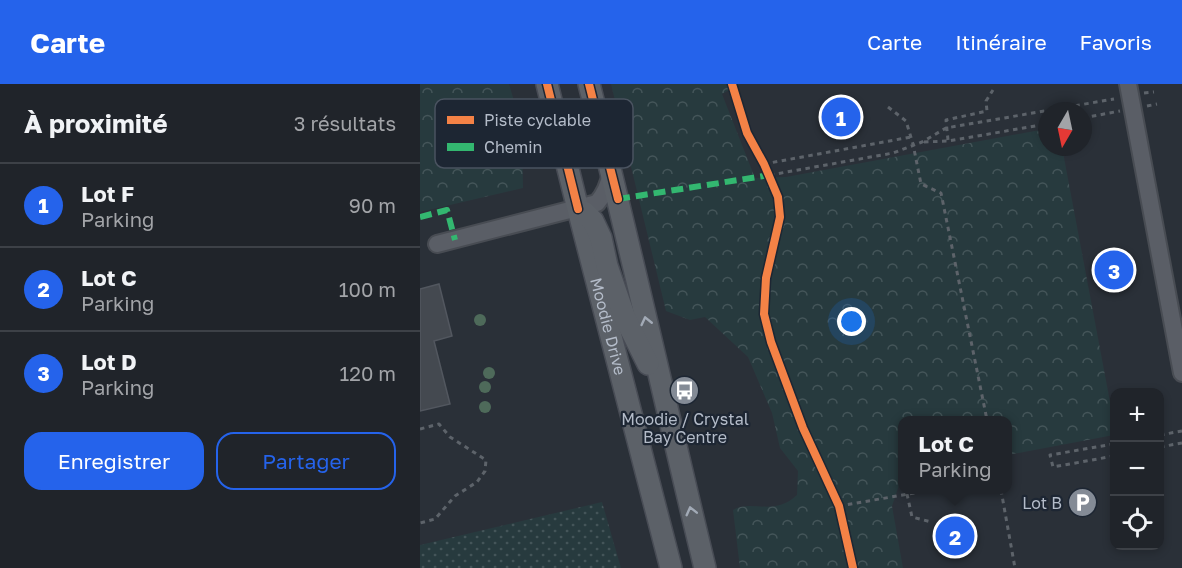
<!DOCTYPE html>
<html lang="fr">
<head>
<meta charset="utf-8">
<style>
  :root { --surface:#20242a; --page:#2d3036; --text:#f1f3f6; --muted:#a2a4a8; --line:#3d4147; --accent:#2563eb }
  body { margin:0; font-family:"Golos Text",sans-serif; background:var(--page); color:var(--text) }
  .controls { position:absolute; right:18px; bottom:18px; display:grid; overflow:hidden; border-radius:12px; box-shadow:0 3px 9px #0003 }
  .controls button { width:54px; height:54px; display:grid; place-items:center; padding:0; border:0; border-bottom:2px solid var(--line); background:var(--surface); color:var(--text); font:30px sans-serif }
  .compass { position:absolute; left:618px; top:18px; width:54px; height:54px; border-radius:50%; background:var(--surface); box-shadow:0 3px 9px #0003; rotate:189deg }
  .you { position:absolute; left:432px; top:238px; width:21px; height:21px; margin:-15px; border:4px solid #fff; border-radius:50%; background:#1a73e8; box-shadow:0 0 0 9px #1a73e833 }
  .badge { display:grid; place-items:center; width:39px; height:39px; border-radius:50%; background:var(--accent); color:#fff; font-size:20px; font-weight:700 }
  .pin { position:absolute; translate:-50% -50%; border:3px solid #fff; box-shadow:0 2px 6px #0006 }
  .popup { position:absolute; left:478px; top:332px; width:114px; height:78px; box-sizing:border-box; display:grid; place-content:center; border-radius:12px; background:var(--surface); filter:drop-shadow(0 2px 4px #0005); font-size:20px; white-space:nowrap; color:var(--muted) }
  .popup b { font-size:22px; color:var(--text) }
  .popup::after { content:''; position:absolute; left:50%; top:100%; margin-left:-12px; border:12px solid transparent; border-top-color:var(--surface) }
  .list { margin:0; padding:0; list-style:none }
  h2 { display:flex; justify-content:space-between; align-items:center; height:78px; margin:0; padding:0 24px; font-size:26px }
  h2 small { font-size:20px; font-weight:400; color:var(--muted) }
  .list li { display:grid; grid-template-columns:39px 1fr auto; gap:18px; align-items:center; box-sizing:border-box; height:84px; padding:0 24px; border-top:2px solid var(--line) }
  .list b { display:block; font-size:22px; white-space:nowrap }
  .list p { margin:0; font-size:20px; white-space:nowrap; color:var(--muted) }
  .list em { font-size:20px; font-style:normal; color:var(--muted) }
  .actions { display:flex; gap:12px; padding:18px 24px }
  .actions a { flex:1; padding:14px 0; border:2px solid var(--accent); border-radius:18px; text-align:center; font-size:21px; color:var(--accent) }
  .actions .main { background:var(--accent); color:#fff }
  .icon { flex:none; width:33px; height:33px; fill:none; stroke:currentColor; stroke-width:2; stroke-linecap:round; stroke-linejoin:round }
  .map { position:relative; flex:none; width:762px; height:484px; overflow:hidden }
  header { display:flex; align-items:center; gap:36px; box-sizing:border-box; height:84px; padding:0 30px; background:var(--accent); color:#fff }
  header strong { font-size:28px }
  nav { display:flex; gap:33px; margin-inline-start:auto; font-size:21px }
  main { display:flex }
  aside { flex:1; background:var(--surface) }
  .map>svg:first-child { display:block }
</style>
</head>
<body>
<header>
<strong>Carte</strong>
<nav><a>Carte</a><a>Itinéraire</a><a>Favoris</a></nav>
</header>
<main>
<aside>
<h2>À proximité<small>3 résultats</small></h2>
<ul class="list">
<li><span class="badge">1</span><div><b>Lot F</b><p>Parking</p></div><em>90 m</em></li>
<li><span class="badge">2</span><div><b>Lot C</b><p>Parking</p></div><em>100 m</em></li>
<li><span class="badge">3</span><div><b>Lot D</b><p>Parking</p></div><em>120 m</em></li>
</ul>
<div class="actions"><a class="main">Enregistrer</a><a>Partager</a></div>
</aside>
<div class="map">
<svg width="762" height="484" viewBox="0 0 762 484">
  <defs>
    <pattern id="grass-dots" width="8" height="8" patternUnits="userSpaceOnUse" patternTransform="scale(1.5)"><rect width="8" height="8" fill="#273a3e"/><path d="M2 2h.1M6 6h.1" fill="none" stroke="#445559" stroke-width="1.8" stroke-linecap="round"/></pattern>
    <pattern id="forest-crowns" width="20" height="18" patternUnits="userSpaceOnUse" patternTransform="scale(1.5)"><rect width="20" height="18" fill="#273a3e"/><path d="M2 6a3 3 0 1 1 6 0M12 15a3 3 0 1 1 6 0" fill="none" stroke="#445559"/></pattern>
  </defs>
  <rect width="100%" height="100%" fill="#2a3038"/>
  <path fill="url(#grass-dots)" d="M 182,418 L 201,484 L 0,484 L 0,461 Z"/>
  <path fill="url(#forest-crowns)" d="M 0,0 L 89,0 L 102,44 L 103,104 L 0,128 Z
    M 191,0 L 320,0 L 302,10 L 335,94 L 366,93 L 620,46 L 627,47 L 627,63 L 642,63 L 694,339 L 694,351 L 588,371 L 588,336 L 482,336 L 482,392 L 472,422 L 483,484 L 320,484 L 313,426 C 331,415 354,433 377,411 L 378,387 L 360,364 L 352,329 L 328,273 L 285,233 L 270,236 L 246,227 Z"/>
  <path fill="#444950" stroke="#52575f" stroke-width="1.5" d="M 19,200 L 32,252 L 14,257 L 30,320 L 0,327 L 0,205 Z"/>
  <g fill="none" stroke-linecap="round" stroke-linejoin="round">
    <defs>
      <path id="minor" d="M 708,0 L 762,289
        M 17,160 L 177,119 C 185,110 189,100 191,88"/>
      <g id="major">
        <path id="s1" d="M 127,0 L 158,125 L 251,484"/>
        <path d="M 169,0 C 210,161 246,323 285,484"/>
        <path d="M 164,128 L 173,137 L 181,154 L 187,182 L 205,234 L 228,280"/>
      </g>
    </defs>
    <use href="#minor" stroke="#484c53" stroke-width="20"/>
    <use href="#major" stroke="#484c55" stroke-width="24"/>
    <path stroke="#5d636a" stroke-width="3" stroke-dasharray="4.5 4.5" stroke-linecap="butt" d="M 724,9 L 734,8
      M 727,22 L 737,20
      M 468,23 L 486,37 L 493,60 L 501,100 L 521,109 L 567,336
      M 663,34 L 700,27
      M 528,56 L 526,36 L 567,27 L 566,17 L 573,6
      M 504,58 L 528,57 L 627,40
      M 344,80 L 491,53
      M 350,91 L 473,69 L 502,58 L 526,44 L 694,15
      M 0,345 L 19,340 L 30,353 L 66,376 L 65,387 L 57,398 L 35,412 L 15,435 L 0,439
      M 740,351 L 762,347
      M 694,360 L 630,371 L 633,383 L 694,372
      M 740,363 L 762,359
      M 581,406 L 595,484
      M 487,410 L 492,433 L 511,438
      M 419,422 L 512,406"/>
    <use href="#minor" stroke="#5a5e66" stroke-width="16"/>
    <use href="#major" stroke="#5c6168" stroke-width="21"/>
    <path stroke="#33b770" stroke-width="6" stroke-dasharray="12 6" stroke-linecap="butt" d="M 198,115 L 350,91
      M 0,133 L 27,126 L 35,156"/>
    <defs>
      <path id="cycleway" d="M 127,0 L 158,125
        M 169,0 L 198,115
        M 312,0 L 327,49 L 344,80 L 358,113 L 360,133 L 346,194 L 344,230 L 351,258 L 383,344 L 419,422 L 433,484"/>
    </defs>
    <use href="#cycleway" stroke="#1d2633" stroke-width="11"/>
    <use href="#cycleway" stroke="#f48246" stroke-width="8"/>
  </g>
  <g fill="#4e6a5a">
    <circle cx="60" cy="236" r="6"/>
    <circle cx="69" cy="289" r="6"/>
    <circle cx="65" cy="303" r="6"/>
    <circle cx="65" cy="323" r="6"/>
  </g>
  <defs><path id="oneway-chevron" d="M-2-3.5L2.5 0L-2 3.5" fill="none" stroke-width="1.6" stroke-linecap="round" stroke-linejoin="round" transform="scale(1.5)"/></defs>
  <g stroke="#a2aab6">
    <use href="#oneway-chevron" transform="translate(226 237) rotate(-103)"/>
    <use href="#oneway-chevron" transform="translate(271 427) rotate(-104)"/>
  </g>
  <defs>
    <symbol id="bus-disc" viewBox="-11 -11 22 22"><circle r="9.5" fill="#848b96" stroke="#1d2633"/><path d="M-5-6H5V4H4V6H2V4H-2V6H-4V4H-5ZM-3.5-4V0h7V-4ZM-3.5 1.2v1.5H-2V1.2ZM2 1.2v1.5H3.5V1.2Z" fill="#fff"/></symbol>
    <symbol id="parking-disc" viewBox="-11 -11 22 22"><circle r="9.5" fill="#848b96" stroke="#1d2633"/><path d="M-3.5-5.5H1a3.5 3.5 0 0 1 0 7H-1V5.5H-3.5ZM-1-3.4V-.6H.8a1.4 1.4 0 0 0 0-2.8Z" fill="#fff"/></symbol>
  </defs>
  <g fill-rule="evenodd">
    <use href="#bus-disc" x="248" y="290" width="33" height="33"/>
    <use href="#parking-disc" x="646" y="402" width="33" height="33"/>
  </g>
  <g text-anchor="middle" stroke-width="4.5" stroke-linejoin="round" paint-order="stroke">
    <g font-size="16" fill="#b4bcc9" stroke="#1d2633">
      <text dy="6" stroke="none"><textPath href="#s1" startOffset="250">Moodie Drive</textPath></text>
    </g>
    <g font-size="16" fill="#b4bcc9" stroke="#1d2633">
      <text x="265" y="341">Moodie / Crystal<tspan x="265" dy="18">Bay Centre</tspan></text>
      <text x="642" y="425" text-anchor="end">Lot B</text>
    </g>
  </g>
  <rect x="15" y="15" width="198" height="69" rx="9" fill="#1d2633" stroke="#4a5360" stroke-width="1.5"/>
  <rect x="27" y="32" width="27" height="8" fill="#f48246"/>
  <rect x="27" y="59" width="27" height="8" fill="#33b770"/>
  <g font-size="16" fill="#b4bcc9">
    <text x="64" y="42">Piste cyclable</text>
    <text x="64" y="69">Chemin</text>
  </g>
</svg>
<div class="controls">
<button>+</button>
<button>−</button>
<button><svg class="icon" aria-label="locate" viewBox="0 0 24 24"><circle cx="12" cy="12" r="6"/><path d="M12 2v4M12 18v4M2 12h4M18 12h4"/></svg></button>
</div>
<svg class="compass" viewBox="-18 -18 36 36"><path d="M0-13l5 13h-10z" fill="#e53935"/><path d="M0 13l5-13h-10z" fill="#a2a4a8"/></svg>
<div class="you"></div>
<div class="pin badge" style="left:421px;top:33px">1</div>
<div class="pin badge" style="left:535px;top:452px">2</div>
<div class="popup"><b>Lot C</b>Parking</div>
<div class="pin badge" style="left:694px;top:186px">3</div>
</div>
</main>
</body>
</html>
